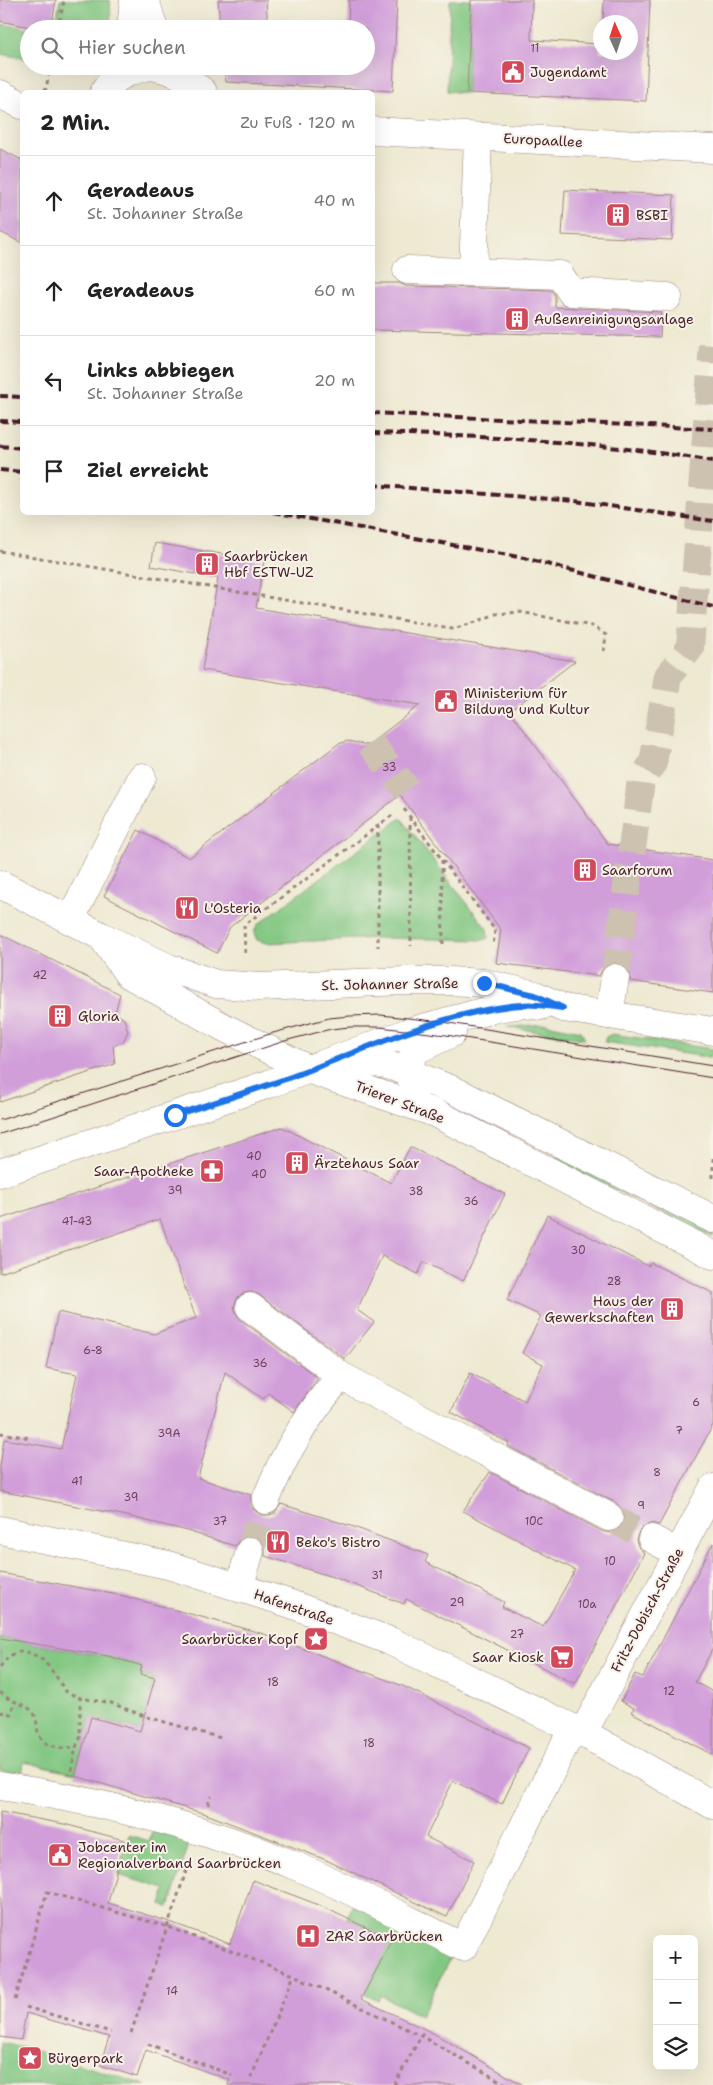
<!DOCTYPE html>
<html lang="de">
<head>
<meta charset="utf-8">
<style>
  :root { --surface:#fff; --page:#f2f2f2; --text:#222; --muted:#767676; --line:#e0e0e0 }
  body { margin:0; font-family:"Shantell Sans",sans-serif; background:var(--page); color:var(--text) }
  .controls { position:absolute; right:15px; bottom:15px; display:grid; overflow:hidden; border-radius:8px; box-shadow:0 5px 20px #0002 }
  .controls button { width:45px; height:45px; display:grid; place-items:center; padding:0; border:0; border-bottom:1px solid var(--line); background:var(--surface); color:var(--text); font:25px sans-serif }
  .compass { position:absolute; left:593px; top:15px; width:45px; height:45px; border-radius:50%; background:var(--surface); box-shadow:0 5px 20px #0002; rotate:357deg }
  .stop { position:absolute; width:15px; height:15px; margin:-11px; border:4px solid #1a73e8; border-radius:50%; background:#fff }
  .stop.end { background:#1a73e8; border-color:#fff; box-shadow:0 1px 5px #0008 }
  .list { margin:0; padding:0; list-style:none }
  h2 { display:flex; justify-content:space-between; align-items:center; height:65px; margin:0; padding:0 20px; font-size:21px }
  h2 small { font-size:16px; font-weight:400; color:var(--muted) }
  .list li { display:grid; grid-template-columns:32px 1fr auto; gap:15px; align-items:center; box-sizing:border-box; height:90px; padding:0 20px; border-top:1px solid var(--line) }
  .list b { display:block; font-size:19px; white-space:nowrap }
  .list p { margin:0; font-size:16px; white-space:nowrap; color:var(--muted) }
  .list em { font-size:16px; font-style:normal; color:var(--muted) }
  .icon { flex:none; width:28px; height:28px; fill:none; stroke:currentColor; stroke-width:2; stroke-linecap:round; stroke-linejoin:round }
  .map { position:relative; flex:none; width:713px; height:2085px; overflow:hidden }
  .search { position:absolute; background:var(--surface); box-shadow:0 5px 20px #0002; left:20px; top:20px; width:355px; height:55px; display:flex; align-items:center; gap:12px; box-sizing:border-box; padding:0 18px; border-radius:28px; color:var(--muted); font-size:19px }
  .panel { position:absolute; background:var(--surface); box-shadow:0 5px 20px #0002; left:20px; top:90px; width:355px; height:425px; border-radius:8px }
  .map>svg:first-child { display:block }
</style>
</head>
<body>
<div class="map">
<svg width="713" height="2085" viewBox="0 0 713 2085">
  <rect width="100%" height="100%" fill="#f7f3e8"/>
  <filter id="ink" filterUnits="userSpaceOnUse"><feTurbulence type="fractalNoise" baseFrequency=".02" numOctaves="2"/><feDisplacementMap in="SourceGraphic" scale="10" xChannelSelector="R" yChannelSelector="G"/><feConvolveMatrix kernelMatrix="1 2 1 2 8 2 1 2 1" color-interpolation-filters="sRGB"/></filter>
  <filter id="wash" filterUnits="userSpaceOnUse"><feTurbulence type="fractalNoise" baseFrequency=".0096" numOctaves="4" result="noise"/><feDisplacementMap in="SourceGraphic" scale="20" xChannelSelector="R" yChannelSelector="G"/><feGaussianBlur stdDeviation="1.12" result="paint"/><feColorMatrix in="noise" values="0 0 0 0 0 0 0 0 0 0 0 0 0 0 0 0 0 1.4 0 .05"/><feComposite in="paint" operator="in"/></filter>
  <g filter="url(#wash)">
    <rect width="100%" height="100%" fill="#eee9d1"/>
    <path fill="#82c782" stroke="#667356" d="M 60,0 L 110,0 L 111,29 L 55,29 Z
      M 450,0 L 471,0 L 467,93 L 447,91 Z
      M 0,24 L 29,29 L 29,59 L 0,54 Z
      M 401,818 L 487,929 L 488,938 L 483,940 L 378,938 L 266,943 L 257,940 L 254,933 L 257,925 Z
      M 546,1024 L 581,1031 L 585,1039 L 507,1027 Z
      M 612,1034 L 713,1049 L 713,1058 L 604,1042 L 606,1037 Z
      M 556,1157 L 566,1157 L 713,1229 L 713,1237 L 552,1160 Z
      M 0,1638 L 95,1654 L 118,1651 L 117,1659 L 142,1666 L 140,1674 L 155,1678 L 150,1694 L 164,1698 L 216,1753 L 91,1717 L 76,1773 L 24,1762 L 22,1773 L 0,1770 Z
      M 153,1831 L 190,1841 L 169,1907 L 161,1905 L 166,1889 L 118,1875 L 129,1835 L 149,1841 Z
      M 353,1904 L 453,1952 L 421,2016 L 380,1995 L 378,2000 L 364,1993 L 391,1940 L 347,1918 Z
      M 0,2042 L 24,2047 L 145,2085 L 0,2085 Z"/>
    <g id="blocks">
      <path fill="#d19eda" d="M 0,0 L 56,0 L 51,29 L 39,29 L 0,21 Z
        M 218,0 L 266,0 L 268,29 L 220,29 Z
        M 349,0 L 397,0 L 393,91 L 226,82 L 224,66 L 366,66 L 366,29 L 348,29 Z
        M 471,0 L 532,0 L 531,40 L 600,44 L 600,52 L 630,52 L 630,22 L 603,22 L 604,0 L 650,0 L 646,101 L 467,93 Z
        M 0,149 L 22,160 L 22,243 L 0,232 Z
        M 565,190 L 674,195 L 672,240 L 562,235 Z
        M 372,283 L 399,283 L 406,286 L 551,290 L 555,296 L 555,307 L 661,312 L 660,337 L 372,330 Z
        M 155,543 L 264,561 L 256,608 L 575,661 L 510,711 L 608,844 L 713,860 L 713,993 L 630,981 L 630,973 L 625,966 L 617,963 L 610,963 L 603,968 L 599,976 L 496,963 L 501,930 L 400,795 L 230,927 L 217,953 L 104,896 L 138,830 L 189,858 L 338,744 L 348,741 L 368,745 L 420,705 L 202,670 L 218,578 L 151,566 Z
        M 0,934 L 120,994 L 115,1013 L 124,1019 L 128,1031 L 123,1042 L 113,1046 L 115,1064 L 0,1102 Z
        M 282,1127 L 391,1183 L 410,1147 L 505,1194 L 463,1281 L 424,1262 L 418,1274 L 382,1256 L 357,1310 L 374,1322 L 345,1359 L 259,1295 L 251,1292 L 244,1293 L 238,1297 L 234,1306 L 236,1313 L 240,1319 L 318,1378 L 294,1412 L 268,1393 L 263,1399 L 225,1372 L 198,1478 L 251,1495 L 251,1503 L 253,1509 L 261,1515 L 269,1515 L 275,1513 L 281,1504 L 354,1527 L 428,1555 L 425,1562 L 504,1602 L 502,1607 L 543,1627 L 575,1570 L 463,1511 L 490,1472 L 602,1531 L 610,1533 L 617,1530 L 623,1525 L 625,1517 L 622,1509 L 616,1503 L 508,1446 L 509,1443 L 451,1412 L 470,1373 L 525,1401 L 543,1364 L 522,1353 L 541,1316 L 507,1300 L 547,1215 L 648,1266 L 651,1263 L 713,1293 L 713,1425 L 659,1525 L 651,1523 L 644,1526 L 639,1531 L 636,1540 L 639,1548 L 644,1553 L 575,1684 L 406,1599 L 404,1604 L 336,1578 L 265,1556 L 265,1547 L 262,1541 L 255,1536 L 246,1536 L 240,1539 L 235,1546 L 184,1530 L 127,1516 L 0,1491 L 0,1467 L 4,1439 L 61,1449 L 77,1374 L 46,1368 L 58,1312 L 154,1334 L 196,1318 L 160,1219 L 0,1273 L 0,1219 Z
        M 713,1543 L 713,1648 L 695,1682 L 713,1692 L 713,1755 L 631,1712 L 634,1708 L 621,1701 L 635,1674 L 643,1677 Z
        M 0,1573 L 124,1596 L 264,1634 L 403,1686 L 529,1748 L 502,1804 L 453,1781 L 426,1837 L 474,1861 L 447,1917 L 324,1859 L 206,1814 L 75,1776 L 91,1717 L 140,1731 L 155,1678 L 140,1674 L 142,1666 L 108,1656 L 0,1638 Z
        M 0,1812 L 64,1824 L 124,1840 L 108,1903 L 170,1922 L 230,1944 L 253,1880 L 319,1905 L 392,1940 L 361,1999 L 433,2033 L 523,2085 L 228,2085 L 230,2080 L 146,2050 L 137,2077 L 100,2065 L 109,2037 L 26,2013 L 21,2040 L 0,2037 Z"/>
    </g>
  </g>
  <g filter="url(#ink)">
    <use href="#blocks" fill-opacity="0" stroke="#9c847e" stroke-width="1"/>
    <g fill="none" stroke-linecap="round" stroke-linejoin="round">
      <path stroke="#cdc1b0" stroke-width="28" stroke-dasharray="28 14" stroke-linecap="butt" d="M 370,743 L 407,790
        M 615,978 L 641,780 L 653,763 L 668,676 L 690,648 L 713,345
        M 609,1517 L 652,1539
        M 250,1551 L 266,1500"/>
      <defs>
        <path id="minor" d="M 145,0 L 154,29
          M 131,29 L 134,0
          M 150,66 C 175,69 184,77 203,92
          M 104,92 C 114,76 131,70 149,66
          M 0,94 L 22,105
          M 372,131 L 713,149
          M 407,270 L 560,275 L 571,292 L 668,297
          M 473,272 L 478,137
          M 70,920 L 142,777
          M 609,1015 L 615,978
          M 250,1307 L 341,1376 L 609,1517
          M 266,1500 C 284,1453 308,1413 341,1376
          M 0,1530 L 168,1565 L 288,1603 L 390,1641 L 583,1733 L 713,1805
          M 652,1539 L 678,1553
          M 239,1588 L 250,1551
          M 583,1733 L 713,1488
          M 0,1786 C 101,1801 201,1826 296,1866 C 353,1890 408,1920 463,1947 L 573,1728"/>
        <path id="major" d="M 0,884 L 101,936 L 169,968 L 216,984 L 260,987 L 405,981 L 450,981 L 484,983 L 535,995 L 563,1008 L 713,1031
          M 102,937 L 128,974 L 225,1028 L 310,1070 L 435,1113 L 713,1255
          M 340,1062 L 371,1062 L 391,1066 L 453,1090 L 713,1219
          M 415,1090 L 409,1072 L 414,1051 L 452,1033
          M 0,1173 L 269,1084 L 412,1031 L 497,1008 L 523,1004 L 541,1006"/>
      </defs>
      <use href="#minor" stroke="#9c847e" stroke-width="29"/>
      <use href="#major" stroke="#9c847e" stroke-width="29"/>
      <path stroke="#9c847e" stroke-width="3" stroke-dasharray="4 4" stroke-linecap="butt" d="M 58,29 L 64,0
        M 45,92 L 51,66
        M 0,551 L 453,629 L 476,622 L 496,614 L 520,612 L 592,626 L 606,635 L 604,651
        M 404,809 L 495,930 L 493,946
        M 410,817 L 411,946
        M 378,825 L 378,947
        M 442,860 L 443,947
        M 245,953 L 244,925 L 394,814
        M 713,1158 L 713,1181
        M 0,1433 L 31,1438
        M 0,1667 L 9,1656 L 20,1651 L 31,1653 L 44,1661 L 56,1676 L 65,1691 L 80,1698 L 111,1703 L 144,1716 L 221,1738
        M 0,1692 C 9,1702 22,1702 31,1710 C 38,1716 36,1725 38,1732 C 42,1748 63,1749 76,1747 L 80,1739 L 80,1698
        M 0,1712 L 11,1714 L 14,1703
        M 71,1771 L 76,1747
        M 208,1805 L 211,1796
        M 15,2000 L 47,1892 L 168,1927 L 294,1975 L 421,2036 L 507,2085
        M 26,2007 L 111,2032
        M 131,2033 L 191,1857
        M 148,2044 L 232,2075
        M 251,2078 L 294,1975
        M 394,2085 L 425,2029"/>
      <use href="#minor" stroke="#fff" stroke-width="28"/>
      <use href="#major" stroke="#fff" stroke-width="28"/>
      <path stroke="#4a1f2b" stroke-width="1" d="M 0,1120 L 273,1033 L 329,1018 L 350,1016 L 381,1015 L 443,1022 L 713,1066
        M 0,1134 L 288,1040 L 331,1029 L 350,1027 L 380,1027 L 446,1035 L 713,1078"/>
      <path stroke="#4a1f2b" stroke-width="4" stroke-dasharray="8 4" stroke-linecap="butt" d="M 0,396 L 22,397
        M 372,413 L 713,429
        M 0,421 L 22,422
        M 372,433 C 487,436 600,442 713,461
        M 0,446 L 22,448
        M 0,470 L 22,472
        M 372,485 L 575,501 L 713,521
        M 273,512 L 524,558 L 713,607"/>
    </g>
  </g>
  <g fill="none" stroke-linecap="round" stroke-linejoin="round" filter="url(#ink)">
    <path stroke="#1a73e8" stroke-width="6" d="M 175,1115 C 221,1100 267,1087 312,1069 C 377,1044 452,1010 521,1005 C 535,1003 549,1007 563,1008 L 535,995 L 484,983"/>
  </g>
  <defs>
    <symbol id="civic-square" viewBox="-11 -11 22 22"><rect x="-9" y="-9" width="18" height="18" rx="4" fill="#d1495b" stroke="#f7f3e8"/><path d="M-.6-6.5H3V-4.5H.6V-3L4-1V1h2V6H-6V1h2V-1L-.6-3ZM-1.2 2.5V6h2.4V2.5Z" fill="#fff"/></symbol>
    <symbol id="building-square" viewBox="-11 -11 22 22"><rect x="-9" y="-9" width="18" height="18" rx="4" fill="#d1495b" stroke="#f7f3e8"/><path d="M-4-6H4V6H1V3H-1V6H-4ZM-2.5-4.3h1.7v1.8h-1.7ZM.8-4.3h1.7v1.8H.8ZM-2.5-1h1.7V.8h-1.7ZM.8-1h1.7V.8H.8Z" fill="#fff"/></symbol>
    <symbol id="restaurant-square" viewBox="-11 -11 22 22"><rect x="-9" y="-9" width="18" height="18" rx="4" fill="#d1495b" stroke="#f7f3e8"/><path d="M-5-6h1v4h1v-4h1v4h1v-4h1v5L-1.5 .5V6h-2V.5L-5-1ZM5-6V6H3V1.5H1.5Q1.5-4 5-6Z" fill="#fff"/></symbol>
    <symbol id="pharmacy-square" viewBox="-11 -11 22 22"><rect x="-9" y="-9" width="18" height="18" rx="4" fill="#d1495b" stroke="#f7f3e8"/><path d="M-2-6h4v4h4v4h-4v4h-4v-4h-4v-4h4Z" fill="#fff"/></symbol>
    <symbol id="sight-square" viewBox="-11 -11 22 22"><rect x="-9" y="-9" width="18" height="18" rx="4" fill="#d1495b" stroke="#f7f3e8"/><path d="M0-6L1.8-2.2L6-1.7L2.9 1.2L3.7 5.4L0 3.3L-3.7 5.4L-2.9 1.2L-6-1.7L-1.8-2.2Z" fill="#fff"/></symbol>
    <symbol id="supermarket-square" viewBox="-11 -11 22 22"><rect x="-9" y="-9" width="18" height="18" rx="4" fill="#d1495b" stroke="#f7f3e8"/><path d="M-6-5.5h2.5l.6 2H6L4.5 2H-2.5L-4.4-4H-6ZM-1.5 3.2a1.3 1.3 0 1 0 .1 0ZM3 3.2a1.3 1.3 0 1 0 .1 0Z" fill="#fff"/></symbol>
    <symbol id="hospital-square" viewBox="-11 -11 22 22"><rect x="-9" y="-9" width="18" height="18" rx="4" fill="#d1495b" stroke="#f7f3e8"/><path d="M-5-5h3v3.5h4V-5h3V5h-3V1.5h-4V5h-3Z" fill="#fff"/></symbol>
  </defs>
  <g fill-rule="evenodd">
    <use href="#civic-square" x="499" y="58" width="28" height="28"/>
    <use href="#building-square" x="604" y="201" width="28" height="28"/>
    <use href="#building-square" x="503" y="305" width="28" height="28"/>
    <use href="#building-square" x="193" y="550" width="28" height="28"/>
    <use href="#civic-square" x="432" y="687" width="28" height="28"/>
    <use href="#building-square" x="571" y="856" width="28" height="28"/>
    <use href="#restaurant-square" x="173" y="894" width="28" height="28"/>
    <use href="#building-square" x="46" y="1002" width="28" height="28"/>
    <use href="#building-square" x="283" y="1149" width="28" height="28"/>
    <use href="#pharmacy-square" x="198" y="1157" width="28" height="28"/>
    <use href="#building-square" x="658" y="1295" width="28" height="28"/>
    <use href="#restaurant-square" x="264" y="1528" width="28" height="28"/>
    <use href="#sight-square" x="302" y="1625" width="28" height="28"/>
    <use href="#supermarket-square" x="548" y="1643" width="28" height="28"/>
    <use href="#civic-square" x="46" y="1841" width="28" height="28"/>
    <use href="#hospital-square" x="294" y="1922" width="28" height="28"/>
    <use href="#sight-square" x="16" y="2044" width="28" height="28"/>
  </g>
  <g text-anchor="middle" stroke-width="4" stroke-linejoin="round" paint-order="stroke">
    <g font-size="11" fill="#6c3f57">
      <text x="535" y="52">11</text>
      <text x="389" y="771">33</text>
      <text x="40" y="979">42</text>
      <text x="254" y="1160">40</text>
      <text x="259" y="1178">40</text>
      <text x="175" y="1194">39</text>
      <text x="416" y="1195">38</text>
      <text x="471" y="1205">36</text>
      <text x="77" y="1225">41-43</text>
      <text x="578" y="1254">30</text>
      <text x="614" y="1285">28</text>
      <text x="93" y="1354">6-8</text>
      <text x="260" y="1367">36</text>
      <text x="696" y="1406">6</text>
      <text x="679" y="1434">7</text>
      <text x="169" y="1437">39A</text>
      <text x="657" y="1476">8</text>
      <text x="77" y="1485">41</text>
      <text x="131" y="1501">39</text>
      <text x="641" y="1509">9</text>
      <text x="220" y="1525">37</text>
      <text x="534" y="1525">10C</text>
      <text x="610" y="1565">10</text>
      <text x="377" y="1579">31</text>
      <text x="457" y="1606">29</text>
      <text x="587" y="1608">10a</text>
      <text x="517" y="1638">27</text>
      <text x="273" y="1686">18</text>
      <text x="669" y="1695">12</text>
      <text x="369" y="1747">18</text>
      <text x="172" y="1995">14</text>
    </g>
    <g font-size="14" fill="#4a1f2b" stroke="#f7f3e8" text-anchor="start">
      <text x="530" y="77">Jugendamt</text>
      <text x="636" y="220">BSBI</text>
      <text x="534" y="324">Außenreinigungsanlage</text>
      <text x="224" y="561">Saarbrücken<tspan x="224" dy="16">Hbf ESTW-UZ</tspan></text>
      <text x="464" y="698">Ministerium für<tspan x="464" dy="16">Bildung und Kultur</tspan></text>
      <text x="602" y="875">Saarforum</text>
      <text x="204" y="913">L'Osteria</text>
      <text x="78" y="1021">Gloria</text>
      <text x="314" y="1168">Ärztehaus Saar</text>
      <text x="194" y="1176" text-anchor="end">Saar-Apotheke</text>
      <text x="654" y="1306" text-anchor="end">Haus der<tspan x="654" dy="16">Gewerkschaften</tspan></text>
      <text x="296" y="1547">Beko's Bistro</text>
      <text x="298" y="1644" text-anchor="end">Saarbrücker Kopf</text>
      <text x="544" y="1662" text-anchor="end">Saar Kiosk</text>
      <text x="78" y="1852">Jobcenter im<tspan x="78" dy="16">Regionalverband Saarbrücken</tspan></text>
      <text x="326" y="1941">ZAR Saarbrücken</text>
      <text x="48" y="2063">Bürgerpark</text>
    </g>
    <g font-size="14" fill="#4a1f2b" stroke="#f7f3e8">
      <text transform="translate(543 140) rotate(3)" y="5">Europaallee</text>
      <text transform="translate(390 984) rotate(-1)" y="5">St. Johanner Straße</text>
      <text transform="translate(400 1102) rotate(21)" y="5">Trierer Straße</text>
      <text transform="translate(294 1607) rotate(19)" y="5">Hafenstraße</text>
      <text transform="translate(647 1610) rotate(-62)" y="5">Fritz-Dobisch-Straße</text>
    </g>
  </g>
</svg>
<div class="controls">
<button>+</button>
<button>−</button>
<button><svg class="icon" aria-label="layers" viewBox="0 0 24 24"><path d="M12 4l9 5-9 5-9-5zM3 14l9 5 9-5"/></svg></button>
</div>
<svg class="compass" viewBox="-18 -18 36 36"><path d="M0-13l5 13h-10z" fill="#e53935"/><path d="M0 13l5-13h-10z" fill="#767676"/></svg>
<div class="stop" style="left:175px;top:1115px"></div>
<div class="stop end" style="left:484px;top:983px"></div>
<div class="search"><svg class="icon" aria-label="search" viewBox="0 0 24 24"><circle cx="10" cy="10" r="6"/><path d="M15 15l6 6"/></svg>Hier suchen</div>
<section class="panel">
<h2>2 Min.<small>Zu Fuß · 120 m</small></h2>
<ul class="list">
<li><svg class="icon" aria-label="ahead" viewBox="0 0 24 24"><path d="M12 20V5M6 11l6-6 6 6"/></svg><div><b>Geradeaus</b><p>St. Johanner Straße</p></div><em>40 m</em></li>
<li><svg class="icon" aria-label="ahead" viewBox="0 0 24 24"><path d="M12 20V5M6 11l6-6 6 6"/></svg><div><b>Geradeaus</b></div><em>60 m</em></li>
<li><svg class="icon" aria-label="left" viewBox="0 0 24 24"><path d="M17 20v-9H6M10 6l-5 5 5 5"/></svg><div><b>Links abbiegen</b><p>St. Johanner Straße</p></div><em>20 m</em></li>
<li><svg class="icon" aria-label="arrive" viewBox="0 0 24 24"><path d="M6 21V4h12l-3 4 3 4H6"/></svg><div><b>Ziel erreicht</b></div></li>
</ul>
</section>
</div>
</body>
</html>
